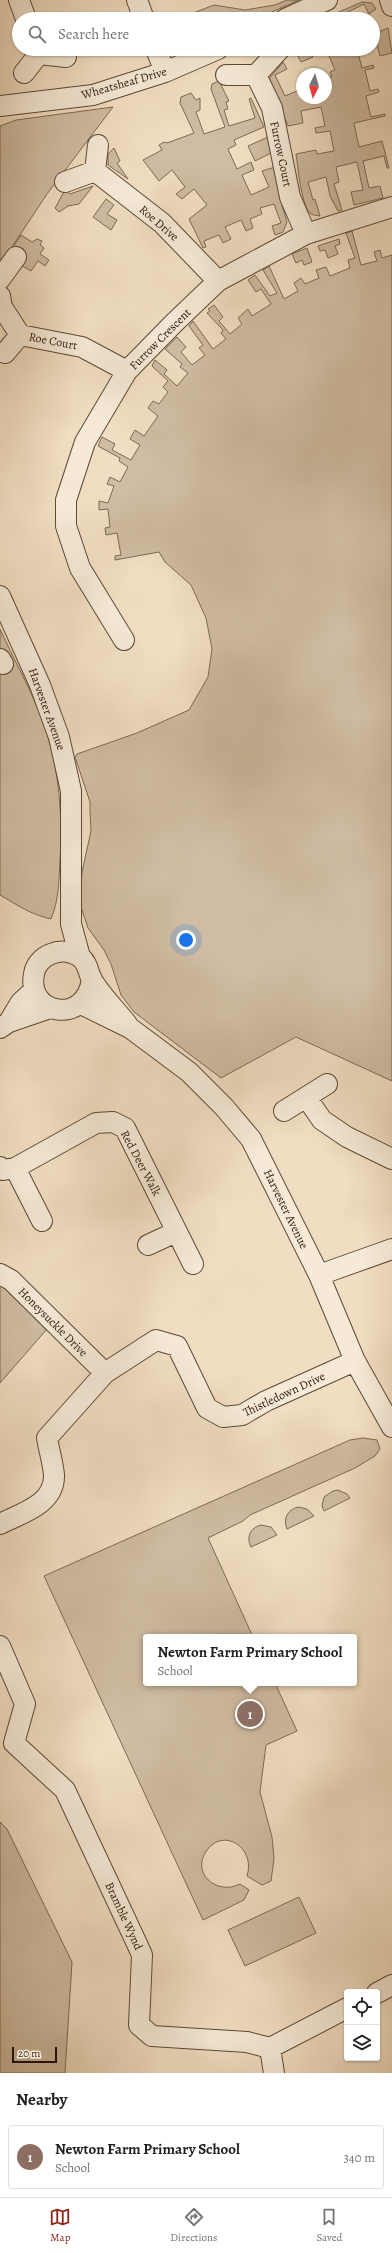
<!DOCTYPE html>
<html lang="en">
<head>
<meta charset="utf-8">
<style>
  :root { --surface:#fff; --page:#f2f2f2; --text:#202124; --muted:#757577; --line:#e0e0e0; --accent:#8f2418 }
  body { margin:0; font-family:Alegreya,serif; background:var(--page); color:var(--text) }
  .controls { position:absolute; right:12px; bottom:12px; display:grid; overflow:hidden; border-radius:4px; box-shadow:0 1px 3px #0004 }
  .controls button { width:36px; height:36px; display:grid; place-items:center; padding:0; border:0; border-bottom:1px solid var(--line); background:var(--surface); color:var(--text); font:20px sans-serif }
  .compass { position:absolute; left:296px; top:68px; width:36px; height:36px; border-radius:50%; background:var(--surface); box-shadow:0 1px 3px #0004; rotate:185deg }
  .scale { position:absolute; left:12px; bottom:10px; width:45px; box-sizing:border-box; padding-left:4px; border:2px solid #2a1708; border-top:0; font-size:11px; line-height:14px; white-space:nowrap; color:#2a1708; -webkit-text-stroke:3px #f6ead7; paint-order:stroke }
  .you { position:absolute; left:186px; top:940px; width:14px; height:14px; margin:-10px; border:3px solid #fff; border-radius:50%; background:#1a73e8; box-shadow:0 0 0 6px #1a73e833 }
  .badge { display:grid; place-items:center; width:26px; height:26px; border-radius:50%; background:var(--accent); color:#fff; font-size:13px; font-weight:700 }
  .pin { position:absolute; translate:-50% -50%; border:2px solid #fff; box-shadow:0 1px 4px #0006 }
  .popup { position:absolute; left:143px; top:1634px; width:214px; height:52px; box-sizing:border-box; display:grid; place-content:center; border-radius:4px; background:var(--surface); filter:drop-shadow(0 1px 3px #0005); font-size:13px; white-space:nowrap; color:var(--muted) }
  .popup b { font-size:15px; color:var(--text) }
  .popup::after { content:''; position:absolute; left:50%; top:100%; margin-left:-8px; border:8px solid transparent; border-top-color:var(--surface) }
  .list { margin:0; padding:0; list-style:none }
  h2 { display:flex; justify-content:space-between; align-items:center; height:52px; margin:0; padding:0 16px; font-size:17px }
  h2 small { font-size:13px; font-weight:400; color:var(--muted) }
  .list li { display:grid; grid-template-columns:26px 1fr auto; gap:12px; align-items:center; box-sizing:border-box; height:64px; margin:0 8px 8px; padding:0 8px; border:1px solid var(--line); border-radius:4px }
  .list b { display:block; font-size:15px; white-space:nowrap }
  .list p { margin:0; font-size:13px; white-space:nowrap; color:var(--muted) }
  .list em { font-size:13px; font-style:normal; color:var(--muted) }
  .icon { flex:none; width:22px; height:22px; fill:none; stroke:currentColor; stroke-width:2; stroke-linecap:round; stroke-linejoin:round }
  .map { position:relative; flex:none; width:392px; height:2073px; overflow:hidden }
  .search { position:absolute; background:var(--surface); box-shadow:0 1px 3px #0004; left:12px; right:12px; top:12px; height:44px; display:flex; align-items:center; gap:10px; box-sizing:border-box; padding:0 14px; border-radius:22px; color:var(--muted); font-size:15px }
  .sheet { height:124px; background:var(--surface) }
  nav { display:flex; justify-content:space-around; align-items:center; box-sizing:border-box; height:56px; border-top:1px solid var(--line); background:var(--surface); font-size:11px; color:var(--muted) }
  nav a { display:grid; justify-items:center; gap:2px }
  nav .on { color:var(--accent) }
  .map>svg:first-child { display:block }
</style>
</head>
<body>
<div class="map">
<svg width="392" height="2073" viewBox="0 0 392 2073">
  <rect width="100%" height="100%" fill="#f1dec2"/>
  <filter id="stains"><feTurbulence type="fractalNoise" baseFrequency=".005" numOctaves="4"/><feColorMatrix values="0 0 0 0 .2 0 0 0 0 .09 0 0 0 0 .02 0 0 0 .5 -.17"/></filter>
  <radialGradient id="worn" r=".72"><stop offset=".6" stop-color="#630" stop-opacity="0"/><stop offset="1" stop-color="#630" stop-opacity=".3"/></radialGradient>
  <path fill="#cfbca2" stroke="#7c6a55" d="M 287,0 L 299,0 L 256,19 L 190,19 L 188,15 L 214,5 L 245,10 L 275,5 Z
    M 362,2 L 372,3 L 376,9 L 369,14 L 364,4 L 342,15 L 344,14 L 347,19 L 323,19 Z
    M 388,28 L 392,53 L 380,56 L 376,42 L 373,42 L 373,34 Z
    M 294,49 L 309,49 L 313,57 L 301,62 Z
    M 326,49 L 357,49 L 362,68 L 373,65 L 374,68 L 365,70 L 370,91 L 378,89 L 379,92 L 366,96 L 371,117 L 385,114 L 385,116 L 354,123 L 359,147 L 382,141 L 389,168 L 387,168 L 384,156 L 363,161 L 369,188 L 380,186 L 383,198 L 354,205 L 351,192 L 363,190 L 357,162 L 336,167 L 339,182 L 334,184 L 342,210 L 338,211 L 330,196 L 326,177 L 308,182 L 313,200 L 315,199 L 320,216 C 317,215 314,216 311,214 C 301,206 298,166 296,154 L 316,150 L 317,154 L 334,151 L 330,131 L 316,133 L 315,128 L 325,126 L 321,107 L 301,111 L 303,123 L 288,126 L 269,79 L 283,62 L 287,69 L 275,75 L 285,96 L 302,89 L 302,98 L 326,98 L 326,79 L 332,76 L 330,72 L 335,70 Z
    M 219,81 L 229,101 L 226,102 L 228,109 L 224,110 L 229,126 L 255,118 L 249,99 L 251,98 L 264,127 L 234,140 L 236,145 L 228,149 L 237,169 L 251,162 L 254,170 L 242,175 L 251,195 L 269,187 L 262,171 L 275,167 L 282,206 L 287,222 L 283,232 L 275,235 L 272,226 L 281,223 L 274,204 L 260,208 L 262,214 L 250,219 L 253,228 L 246,231 L 241,220 L 225,227 L 231,239 L 223,243 L 219,235 L 204,241 L 206,247 L 203,248 L 189,219 L 207,205 L 194,189 L 182,199 L 176,194 L 185,187 L 172,170 L 159,181 L 143,160 L 162,150 L 159,145 L 164,142 L 167,143 L 194,133 L 180,103 L 181,97 L 191,93 L 196,100 L 200,98 L 200,110 L 196,112 L 204,134 L 225,127 L 211,89 L 212,84 Z
    M 113,107 L 47,194 L 0,265 L 0,126 L 16,120 Z
    M 268,137 L 271,153 L 255,161 L 248,146 Z
    M 114,148 L 120,161 L 117,163 L 128,179 L 108,165 L 108,154 Z
    M 93,186 L 79,204 L 68,206 L 59,212 L 55,208 L 65,190 L 70,194 Z
    M 106,199 L 114,205 L 107,214 L 117,220 L 111,230 L 93,217 Z
    M 352,231 L 361,265 L 377,261 L 374,252 L 380,250 L 382,258 L 392,255 L 392,1081 L 296,1037 L 221,1078 L 134,1012 L 121,995 L 111,964 L 104,950 L 88,928 L 80,904 L 82,872 L 91,831 L 90,811 L 90,802 L 75,757 L 77,754 L 137,733 L 189,710 L 208,677 L 212,649 L 206,618 L 191,585 L 165,562 L 159,552 L 115,560 L 115,556 L 121,555 L 117,533 L 106,535 L 105,528 L 110,527 L 108,509 L 99,510 L 99,501 L 108,503 L 114,486 L 107,484 L 110,477 L 120,482 L 128,467 L 119,461 L 120,458 L 98,446 L 102,437 L 115,444 L 112,450 L 131,460 L 140,445 L 130,439 L 135,430 L 144,436 L 158,416 L 148,408 L 153,401 L 159,404 L 168,392 L 163,387 L 168,381 L 152,366 L 155,360 L 167,370 L 164,374 L 177,386 L 188,373 L 180,367 L 182,364 L 165,349 L 177,337 L 186,347 L 181,352 L 192,365 L 205,355 L 199,348 L 203,345 L 189,326 L 193,321 L 213,349 L 226,339 L 221,333 L 223,330 L 207,313 L 210,311 L 208,309 L 214,305 L 223,317 L 219,321 L 230,334 L 242,324 L 238,318 L 248,309 L 252,316 L 271,304 L 261,289 L 256,292 L 248,280 L 255,275 L 270,296 L 277,293 L 263,270 L 269,266 L 284,299 L 298,291 L 294,283 L 301,278 L 305,284 L 319,278 L 316,270 L 326,267 L 330,276 L 350,268 L 348,260 L 355,258 L 346,233 Z
    M 21,235 L 32,242 L 37,239 L 42,241 L 40,245 L 44,248 L 40,254 L 49,260 L 45,266 L 38,261 L 31,271 L 19,264 L 23,254 L 13,247 Z
    M 339,239 L 340,244 L 335,246 L 338,254 L 328,258 L 325,250 L 320,251 L 318,246 Z
    M 307,248 L 312,262 L 304,265 L 302,260 L 296,263 L 292,254 Z
    M 0,629 C 12,656 27,682 38,709 C 58,756 63,809 60,859 C 59,880 59,900 51,919 C 32,915 17,905 0,895 Z
    M 0,1284 L 47,1329 L 0,1383 Z
    M 363,1438 L 377,1440 L 380,1449 L 375,1456 L 355,1468 L 250,1515 L 243,1521 L 208,1538 L 253,1637 L 146,1637 L 146,1683 L 275,1683 L 297,1731 L 266,1745 L 260,1792 L 272,1837 L 274,1859 L 271,1881 L 262,1885 L 247,1876 C 256,1848 224,1827 207,1850 C 190,1873 217,1896 240,1884 L 249,1890 L 244,1900 L 203,1920 L 44,1576 L 350,1440 Z
    M 338,1490 L 347,1494 L 350,1498 L 324,1511 L 322,1506 L 324,1497 L 333,1491 Z
    M 298,1507 L 307,1509 L 314,1516 L 287,1529 C 283,1519 287,1510 298,1507 Z
    M 261,1525 L 271,1527 L 277,1535 L 251,1547 C 246,1537 250,1528 261,1525 Z
    M 0,1822 L 7,1829 L 72,1962 L 65,2073 L 0,2073 Z
    M 299,1897 L 316,1933 L 245,1966 L 228,1930 Z"/>
  <g fill="none" stroke-linecap="round" stroke-linejoin="round">
    <defs>
      <path id="minor" d="M 19,0 L 26,19
        M 137,0 L 144,19
        M 390,0 L 392,6
        M 285,19 L 327,0
        M 156,49 L 165,72
        M 24,73 L 39,54 L 66,57
        M 226,75 L 256,75 L 279,50
        M 256,75 L 272,108 L 290,197 L 306,234
        M 0,106 L 93,95 L 165,72 L 218,49
        M 95,171 L 162,223 L 218,281
        M 65,182 L 95,171 L 98,145
        M 0,279 L 16,257
        M 0,296 L 2,307 L 20,335 L 5,353
        M 20,335 L 82,347 L 127,371
        M 0,596 L 40,685 L 59,737 L 71,791 L 71,924 L 80,957
        M 124,640 L 80,568 L 66,526 L 66,500 L 85,442 L 127,371 L 174,323 L 218,281 L 306,234 L 392,207
        M 0,659 L 3,664
        M 92,979 C 86,1026 26,1015 34,974 C 35,966 42,957 51,954 C 60,950 71,951 80,957 C 87,962 88,970 91,978 C 98,992 116,1010 127,1024
        M 81,1004 L 130,1028 L 189,1072 L 224,1107 L 251,1139 L 319,1275 L 355,1361 L 392,1427
        M 9,1022 L 21,1002 L 34,990
        M 0,1028 L 9,1022 L 50,1008
        M 306,1097 L 322,1120 L 347,1137 L 392,1159
        M 284,1111 L 327,1084
        M 0,1167 L 3,1170 L 15,1168 L 96,1123 L 113,1122 L 125,1128 L 193,1264
        M 15,1168 L 42,1221
        M 148,1245 L 176,1232
        M 0,1274 L 11,1280 L 105,1373
        M 319,1275 L 392,1249
        M 0,1524 C 22,1513 55,1504 54,1475 C 53,1463 49,1450 47,1438 L 105,1373 L 156,1340 L 177,1346 L 207,1408 L 223,1417 L 242,1415 L 266,1401 L 355,1361
        M 0,1646 L 25,1704 L 14,1743 L 65,1790 L 138,1946 L 142,1955 L 139,2025 L 152,2036 L 247,2042 L 270,2048 L 347,2008
        M 377,1993 L 392,1985
        M 270,2048 L 274,2073"/>
    </defs>
    <use href="#minor" stroke="#5c4936" stroke-width="22"/>
    <use href="#minor" stroke="#f6ead7" stroke-width="20"/>
  </g>
  <g text-anchor="middle" stroke-width="3.5" stroke-linejoin="round" paint-order="stroke">
    <g font-size="12" fill="#2a1708" stroke="#f6ead7">
      <text transform="translate(124 83) rotate(-16)" y="4">Wheatsheaf Drive</text>
      <text transform="translate(281 154) rotate(78)" y="4">Furrow Court</text>
      <text transform="translate(159 223) rotate(41)" y="4">Roe Drive</text>
      <text transform="translate(160 339) rotate(-45)" y="4">Furrow Crescent</text>
      <text transform="translate(53 341) rotate(11)" y="4">Roe Court</text>
      <text transform="translate(47 709) rotate(70)" y="4">Harvester Avenue</text>
      <text transform="translate(141 1163) rotate(62)" y="4">Red Deer Walk</text>
      <text transform="translate(286 1209) rotate(64)" y="4">Harvester Avenue</text>
      <text transform="translate(53 1322) rotate(45)" y="4">Honeysuckle Drive</text>
      <text transform="translate(284 1394) rotate(-25)" y="4">Thistledown Drive</text>
      <text transform="translate(124 1916) rotate(65)" y="4">Bramble Wynd</text>
    </g>
  </g>
  <rect width="100%" height="100%" filter="url(#stains)"/>
  <rect width="100%" height="100%" fill="url(#worn)"/>
</svg>
<div class="controls">
<button><svg class="icon" aria-label="locate" viewBox="0 0 24 24"><circle cx="12" cy="12" r="6"/><path d="M12 2v4M12 18v4M2 12h4M18 12h4"/></svg></button>
<button><svg class="icon" aria-label="layers" viewBox="0 0 24 24"><path d="M12 4l9 5-9 5-9-5zM3 14l9 5 9-5"/></svg></button>
</div>
<svg class="compass" viewBox="-18 -18 36 36"><path d="M0-13l5 13h-10z" fill="#e53935"/><path d="M0 13l5-13h-10z" fill="#757577"/></svg>
<div class="scale">20 m</div>
<div class="you"></div>
<div class="pin badge" style="left:250px;top:1714px;background:#8d6e63">1</div>
<div class="popup"><b>Newton Farm Primary School</b>School</div>
<div class="search"><svg class="icon" aria-label="search" viewBox="0 0 24 24"><circle cx="10" cy="10" r="6"/><path d="M15 15l6 6"/></svg>Search here</div>
</div>
<section class="sheet">
<h2>Nearby<small></small></h2>
<ul class="list">
<li><span class="badge" style="background:#8d6e63">1</span><div><b>Newton Farm Primary School</b><p>School</p></div><em>340 m</em></li>
</ul>
</section>
<nav>
<a class="on"><svg class="icon" aria-label="map" viewBox="0 0 24 24"><path d="M3 6l6-2 6 2 6-2v14l-6 2-6-2-6 2zM9 4v14M15 6v14"/></svg>Map</a>
<a><svg class="icon" aria-label="directions" viewBox="0 0 24 24"><path d="M12 3l9 9-9 9-9-9zM9 14v-3h6M13 9l2 2-2 2"/></svg>Directions</a>
<a><svg class="icon" aria-label="saved" viewBox="0 0 24 24"><path d="M7 4h10v16l-5-4-5 4z"/></svg>Saved</a>
</nav>
</body>
</html>
